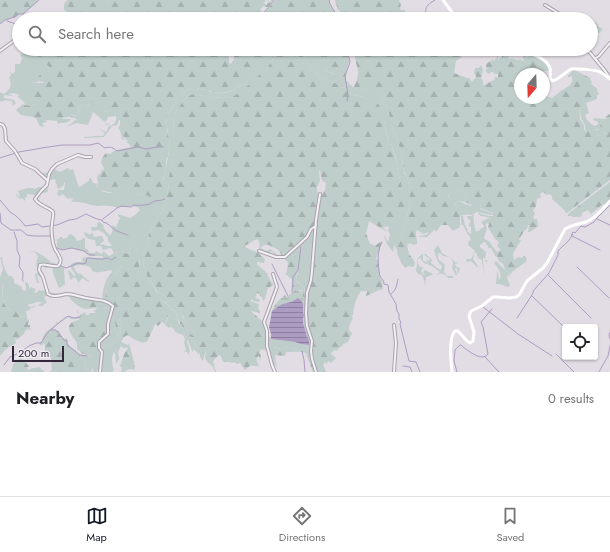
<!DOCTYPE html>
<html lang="en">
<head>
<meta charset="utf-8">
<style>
  :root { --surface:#fff; --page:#f6f6f6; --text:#202124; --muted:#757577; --line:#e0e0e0; --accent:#111827 }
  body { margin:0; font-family:Jost,sans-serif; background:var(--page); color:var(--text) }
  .controls { position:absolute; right:12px; bottom:12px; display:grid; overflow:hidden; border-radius:4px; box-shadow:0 1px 3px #0004 }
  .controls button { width:36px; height:36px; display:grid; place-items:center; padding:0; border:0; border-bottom:1px solid var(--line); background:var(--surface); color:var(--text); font:20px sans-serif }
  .compass { position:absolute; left:514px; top:68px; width:36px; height:36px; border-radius:50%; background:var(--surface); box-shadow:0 1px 3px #0004; rotate:199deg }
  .scale { position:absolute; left:12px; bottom:10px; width:52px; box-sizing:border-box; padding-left:4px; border:2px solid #33283a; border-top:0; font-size:11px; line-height:14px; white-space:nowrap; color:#33283a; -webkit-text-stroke:3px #f0ecf3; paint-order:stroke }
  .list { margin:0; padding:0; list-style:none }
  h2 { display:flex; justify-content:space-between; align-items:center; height:52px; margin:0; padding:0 16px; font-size:17px }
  h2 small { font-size:13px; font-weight:400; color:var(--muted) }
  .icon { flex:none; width:22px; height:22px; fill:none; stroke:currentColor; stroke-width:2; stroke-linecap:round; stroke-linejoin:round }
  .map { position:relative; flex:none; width:610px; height:372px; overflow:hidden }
  .search { position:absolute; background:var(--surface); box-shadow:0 1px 3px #0004; left:12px; right:12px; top:12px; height:44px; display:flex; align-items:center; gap:10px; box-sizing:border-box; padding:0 14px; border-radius:22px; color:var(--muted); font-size:15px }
  .sheet { height:124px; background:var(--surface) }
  nav { display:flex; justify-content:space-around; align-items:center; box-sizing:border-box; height:56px; border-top:1px solid var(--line); background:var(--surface); font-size:11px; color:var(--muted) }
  nav a { display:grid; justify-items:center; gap:2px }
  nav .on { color:var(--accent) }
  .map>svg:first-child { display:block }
</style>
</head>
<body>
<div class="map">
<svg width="610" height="372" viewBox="0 0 610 372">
  <defs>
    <pattern id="forest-firs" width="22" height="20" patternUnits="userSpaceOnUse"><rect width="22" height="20" fill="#bfceca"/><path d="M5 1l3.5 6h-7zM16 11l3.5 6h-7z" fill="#a5b1ae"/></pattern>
    <pattern id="wetland-marsh" width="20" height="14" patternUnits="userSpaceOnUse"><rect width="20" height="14" fill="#bfceca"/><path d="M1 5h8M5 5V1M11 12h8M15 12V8" fill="none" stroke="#a5b1ae"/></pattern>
    <pattern id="water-rules" width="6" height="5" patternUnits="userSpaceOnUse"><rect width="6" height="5" fill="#ad9cc2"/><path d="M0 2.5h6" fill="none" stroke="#8d7f9f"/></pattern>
  </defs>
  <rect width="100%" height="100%" fill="#e2dde5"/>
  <path fill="#bfceca" d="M 28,49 L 31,49 L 31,53 L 33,52 L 33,49 L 38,49 L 39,53 L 37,55 L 40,56 L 49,67 L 48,70 L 37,77 L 37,80 L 40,82 L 31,83 L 40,83 L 35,90 L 27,90 L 28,95 L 35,102 L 33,106 L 25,105 L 24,102 L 17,96 L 19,96 L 19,95 L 14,93 L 8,94 L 12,95 L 12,96 L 4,95 L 4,98 L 14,100 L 16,103 L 14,105 L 8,103 L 13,104 L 12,101 L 4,100 L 3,102 L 0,101 L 0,92 L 4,94 C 11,89 12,85 9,77 L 11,75 L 10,72 L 10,71 L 12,74 L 15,72 L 15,64 L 20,64 L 22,58 L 20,55 L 25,53 Z
    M 273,49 L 279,49 L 268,67 L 243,91 L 232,97 L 227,98 L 209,97 L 193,94 L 188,96 L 183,101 L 174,115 L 173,132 L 175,137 L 175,141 L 174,145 L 174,152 L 169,178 L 169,183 L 166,203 L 162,212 L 154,223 L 151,231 L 149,233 L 148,245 L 143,256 L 143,260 L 144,266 L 148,279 L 151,281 L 157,293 L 159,292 L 180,311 L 183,318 L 191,329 L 196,334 L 196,336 L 195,337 L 188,332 L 183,322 L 176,312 L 164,301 C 157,298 143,279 140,271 C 139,266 140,262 139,258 C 138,255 137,252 136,249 L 131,247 L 128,254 L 125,253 L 123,251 L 116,251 L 118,257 L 118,261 L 122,264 L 119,270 L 108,281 L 105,300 L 102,300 C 103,290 104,280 112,272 L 111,270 C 107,271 97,273 95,272 C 91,271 93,270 90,267 C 87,265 78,265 74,266 L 74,267 L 77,273 L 81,274 L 90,282 C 87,282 85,279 82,278 L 79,282 L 78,283 L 77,279 L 73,277 L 72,280 L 70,279 L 68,271 L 69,270 L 73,275 L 76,276 L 70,266 C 73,261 78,262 83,262 L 82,258 C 89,257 95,258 102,258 L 103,258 L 103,257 L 102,256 L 90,256 L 84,251 L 79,250 L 70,248 L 62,250 L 57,247 L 57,239 L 59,239 L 60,237 L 62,237 L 63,239 L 68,237 L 69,234 C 73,234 75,237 77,241 L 81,240 L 83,238 L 85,238 L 85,248 L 88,250 L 89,253 L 95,253 L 96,251 L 101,254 L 103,253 L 103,251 L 109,256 L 114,253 L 111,248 L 103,250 L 101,246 L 96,246 L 95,240 C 89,239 86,239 84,233 L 84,232 L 87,233 L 90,235 L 92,232 L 94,237 L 102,236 L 104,241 L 100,244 L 101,245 L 103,244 L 107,246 L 112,246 L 108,241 L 108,238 L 104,233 L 98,230 L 92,231 L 91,227 L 97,227 L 97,223 L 100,222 L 103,225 L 104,225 L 103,227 C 105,230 107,234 111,235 L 113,229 L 111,225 L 116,227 L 120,218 L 118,216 L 118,214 L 130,218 L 135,215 L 140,210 L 139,209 L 138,207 C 133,206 122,206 117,208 C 111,205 104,206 97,206 C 89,205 80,201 71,202 L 73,199 L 70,198 L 68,199 L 64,195 L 62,194 L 61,196 L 57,195 L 58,190 L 64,190 L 65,183 L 64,182 L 64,185 L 59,189 L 57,187 L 57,185 L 55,182 L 56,180 L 53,179 L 53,180 L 48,179 L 48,180 L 41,173 L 49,173 L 54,169 L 60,172 L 68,168 L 70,170 L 73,169 L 79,187 C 83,186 84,183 89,181 L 89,178 L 91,178 L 93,183 L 95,183 C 99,192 105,193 114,193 L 100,190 L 96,184 L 98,183 L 99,186 C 109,186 120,184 129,189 L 129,191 L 136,195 L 141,194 L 147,195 L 152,198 L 154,201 L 159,201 L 170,147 C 170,138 166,129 167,120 C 167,112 172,109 175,104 C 176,102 177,100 178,98 C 181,93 190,87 196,88 C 207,90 218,96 229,92 C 247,85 263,64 273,49 Z
    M 294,49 L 304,49 L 309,53 L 326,71 L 339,76 L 346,81 L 345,87 L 343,88 L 335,83 L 323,79 L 310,68 L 304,57 Z
    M 348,82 C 352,89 360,89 368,91 L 369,90 L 378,94 L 382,100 L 385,102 L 388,108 L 388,112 L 391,119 L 391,125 L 397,138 L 401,152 L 404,173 L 407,177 L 410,189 L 410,203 L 407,217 L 401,237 L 398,242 L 399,244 L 397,250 L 394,245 L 393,252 L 387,244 L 384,236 L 384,235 L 388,242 L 390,234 L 388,231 L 389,227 L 387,226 L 383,228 L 388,232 L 382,229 L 386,221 L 388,220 L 393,220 L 399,216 L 401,213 L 404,201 L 403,199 L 403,190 L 398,172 L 396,158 L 391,143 L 389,144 L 384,121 L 376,103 L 366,99 L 365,97 L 353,95 L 348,92 L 347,89 Z
    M 87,102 L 89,103 L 87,107 L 93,102 L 97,103 L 104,112 L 107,111 L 109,113 L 117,113 L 121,119 C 121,127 120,133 125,140 L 122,139 C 122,137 120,129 118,128 L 120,125 L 120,120 L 119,120 L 117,125 L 112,126 L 104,137 L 84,138 L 84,137 C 91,137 97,135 103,136 L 105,133 L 98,128 L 106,132 L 109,126 L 105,124 L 106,123 L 110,126 C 115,124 117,121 116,116 L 108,117 L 107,120 L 105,122 L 93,112 L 92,115 L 88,125 L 76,123 L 69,126 L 67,126 L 71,124 L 74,121 L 77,119 L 69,117 L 71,114 L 75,116 L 79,114 L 79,110 L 78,108 L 81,105 Z
    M 584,102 L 586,103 L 589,113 L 585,115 C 587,121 590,124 596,126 L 598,124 L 598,122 C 603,124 605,130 604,135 L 602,136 L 598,135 L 595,129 L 599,130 L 598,127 L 595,126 L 589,131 L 588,130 L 587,132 L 585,129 L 585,125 L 581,118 L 579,107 L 582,109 L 582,112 L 583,107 L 582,103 Z
    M 47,186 L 48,192 L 42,193 L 38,196 C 34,194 31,195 27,194 L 27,197 L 25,197 L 25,201 L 22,198 L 20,199 L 16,195 L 17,193 L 18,196 L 20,196 L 18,191 L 27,188 L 33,188 L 35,189 C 38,187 40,186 44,189 Z
    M 458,190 L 463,191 L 464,193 L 464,197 L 466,199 L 465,202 L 458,201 L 471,206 L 472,202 L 474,204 L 480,204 L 481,206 L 480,209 L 492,213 L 493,215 L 491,215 L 477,212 L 471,215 L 466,215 L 469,214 C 466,208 461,209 456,207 L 454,202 L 448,196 L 453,191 Z
    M 474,214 C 473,218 474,227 476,231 L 479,231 L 480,229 L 484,227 L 484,226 L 481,222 L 489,218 L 491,218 L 489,224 L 487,223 L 486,223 L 486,226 L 487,228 L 484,238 L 486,240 L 489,241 L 493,247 L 493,248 L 497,253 L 498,256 L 496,257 L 491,248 L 489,248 L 485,242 L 484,242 L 480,245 L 480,247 L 486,252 L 485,260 L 489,261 L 486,262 L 485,260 L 484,257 L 483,258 L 484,277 L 482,260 L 478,258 L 476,252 L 474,254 L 473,259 L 478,266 L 477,267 L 471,261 L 467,262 L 466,259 L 471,259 L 475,251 L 468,245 L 469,240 L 471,241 L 470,237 L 467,233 L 463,225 L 461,225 L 461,216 L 463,216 C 464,222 465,226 468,230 L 467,230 L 468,232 L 471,234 L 471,227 L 468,226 L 471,221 L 468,219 L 467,216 L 471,216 Z
    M 313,228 L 315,229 L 311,278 L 306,296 C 305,293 305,290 304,288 C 303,284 298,283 296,280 C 299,271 299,261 301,251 C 303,243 308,237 311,230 Z
    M 438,245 L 442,253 L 445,255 L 450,257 L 455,262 L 458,263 L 455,264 L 455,265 L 457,267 L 460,268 L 459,271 L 459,273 L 458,273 L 457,270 L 458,269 L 456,268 L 455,269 L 457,274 L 456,276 L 452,268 L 453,265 L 453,262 L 450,257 L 443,256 L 440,253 L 438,254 L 438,259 L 445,265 L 444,272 L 447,276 L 452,276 L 454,278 L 448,278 C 444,273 442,273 437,275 L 440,272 L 432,266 L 424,263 L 421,260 L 421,258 L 419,258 C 417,261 418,265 420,267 L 423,267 L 421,271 L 424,275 L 425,275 L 423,272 L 425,270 L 433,274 L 432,275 L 426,277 L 425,286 L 424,280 L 423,278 L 423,277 L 421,274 L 419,275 L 416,271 L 418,258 L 422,254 L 423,255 L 423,261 L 429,263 L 426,261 L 427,260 L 429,261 L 430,259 L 423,254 L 426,254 L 432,260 L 431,263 L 437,268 L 441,270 L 442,266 L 438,262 L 434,250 Z
    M 28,251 C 38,250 45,257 52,263 L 53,262 L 59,266 L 61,264 L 61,266 L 64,268 L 65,286 L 64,284 L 63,286 L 59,288 C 56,281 53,274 52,267 L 46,268 L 42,266 L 41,266 L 41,271 L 47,293 L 51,296 L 51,297 L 47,296 L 44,297 L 47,303 L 44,304 L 43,306 L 39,306 L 39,304 L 43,303 C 38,300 34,304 29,304 L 28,305 L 29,307 L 35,306 L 35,307 L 30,308 L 30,310 L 26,311 L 27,316 C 21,317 22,317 16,313 C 14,311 10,310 8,308 C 2,302 2,294 3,286 L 0,283 L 0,277 L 3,269 L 0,257 L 2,257 C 2,262 5,272 9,276 L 11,276 L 14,279 L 14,283 L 22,287 L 22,290 L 26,291 L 26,286 L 25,285 L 25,282 L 28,283 L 29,286 L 29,289 L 30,287 L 36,289 L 34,292 L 36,293 L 39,290 L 43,291 L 46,289 L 43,277 L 40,277 L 37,275 L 39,283 L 37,283 L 35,274 L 37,274 L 38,271 L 36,265 L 38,256 L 34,252 Z
    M 496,261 L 507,272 L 510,272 L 507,277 L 510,286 L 509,286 L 508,287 L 499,284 L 496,284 L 497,271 L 499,279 L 500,279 C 502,273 498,268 494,263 Z
    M 112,305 L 112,306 C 112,310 111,313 111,316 C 112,322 116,321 116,328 L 113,331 L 108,332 L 106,331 L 101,330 L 94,324 L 81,320 L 80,319 L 70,319 L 69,317 L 63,321 L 61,321 L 52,328 L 59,331 L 61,336 L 64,339 L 67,338 L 68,344 L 70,346 L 80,354 L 91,357 L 90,354 L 99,347 L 103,348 L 106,345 L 109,346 C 110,345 112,344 114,342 C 120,335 117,326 120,318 L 122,320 L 120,326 L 121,332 L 118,341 L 118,346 L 115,351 L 116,360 L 116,363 L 115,354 L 114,352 C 111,357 112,362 113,367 L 114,368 L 113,372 L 100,372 L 100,370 L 96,372 L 93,372 L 93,368 L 91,372 L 87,372 L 84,359 L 80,357 L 75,351 L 67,345 L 67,341 C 66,341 65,341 64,340 C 60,338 56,324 48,332 C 46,333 45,338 43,340 L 42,339 L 45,333 L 56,324 L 56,322 L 58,323 L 61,320 L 63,320 L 69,316 L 73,318 L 79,317 L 80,315 L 77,312 L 77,310 L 80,315 L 85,312 L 86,315 L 89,315 L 89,313 L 94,313 L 96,312 L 93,311 L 102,308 L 108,309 Z
    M 171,309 L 176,313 L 179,324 L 182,325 L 184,333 L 187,337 L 189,336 L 193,339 L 194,344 L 196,347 L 206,350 L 203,361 L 200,357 L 200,353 L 199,354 L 198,354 L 197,352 L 193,349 L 193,352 L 192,351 L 188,340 L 187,341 L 190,351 C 188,354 189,354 190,357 L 187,352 L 183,351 L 186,350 L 184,342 L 185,339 L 183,335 L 175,332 L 174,329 L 171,327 L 169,328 L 165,325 Z
    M 268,335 L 271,339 L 295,342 L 301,344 L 309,345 L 309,347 L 306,350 L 283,347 L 281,349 L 274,347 L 274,357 L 275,365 L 272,365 L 268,345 Z"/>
  <path fill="url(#forest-firs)" d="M 0,0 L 36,0 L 38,1 L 23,14 L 19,14 L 15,17 L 5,20 L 0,24 Z
    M 67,0 L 108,0 L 108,1 L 109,0 L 266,0 L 264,3 L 267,5 L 268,0 L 269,0 L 268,3 L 269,3 L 271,0 L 273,0 L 268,7 L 265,7 L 263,6 L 260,10 L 263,12 L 261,14 L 258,12 L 257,16 L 254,14 L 253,15 L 251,14 L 251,17 L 248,16 L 244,19 L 102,19 L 100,17 L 101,19 L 70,19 L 68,16 L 66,11 L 64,10 L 64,4 Z
    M 275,0 L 329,0 L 330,4 L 339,19 L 262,19 L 263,18 L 262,17 C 266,10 270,6 275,0 Z
    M 335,0 L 399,0 L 401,5 L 400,8 L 401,10 L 405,10 L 406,15 L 411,19 L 370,19 L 366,13 L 364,14 L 364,18 L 361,18 L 361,19 L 349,19 L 346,17 L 342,17 L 339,10 L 338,10 Z
    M 38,49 L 217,49 L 218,50 L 227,49 L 221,51 L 224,51 L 225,54 L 228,52 C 229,56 229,59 229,63 L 231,64 L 234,59 L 234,56 L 235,54 L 235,52 L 234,49 L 235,49 L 236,51 L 237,49 L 239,49 L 237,52 L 236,56 L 237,55 L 237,54 L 244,51 L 243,49 L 273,49 C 263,65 248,84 230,91 C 209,100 192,73 176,102 C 174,107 170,109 168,114 C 164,126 170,136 170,147 C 169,152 167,157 166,162 C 166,165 166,168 165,171 C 165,174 163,177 163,180 C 162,185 163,191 162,195 C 161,197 160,199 160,201 L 154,201 C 147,192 141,195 131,195 L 129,194 L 129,189 C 118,184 109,189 99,186 L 97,178 L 98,175 L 101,173 L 101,171 L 104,169 L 104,168 L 101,163 L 102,158 L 106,153 L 110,154 C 116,149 123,149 131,147 L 129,144 L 126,142 L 128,141 L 122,135 L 121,129 L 121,119 L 118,118 L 118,116 L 117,113 L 109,113 L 107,111 L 103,112 L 97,107 L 96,103 L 93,102 L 90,105 L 86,107 L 89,104 L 87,103 L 81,105 L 78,108 L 79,114 L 77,116 L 71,114 L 69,117 L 62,118 L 63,119 L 71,119 L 71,120 L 65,123 L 60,123 L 58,124 L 57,121 L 46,120 L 46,121 L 47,122 L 42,123 L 44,126 L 42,127 L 39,125 L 36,118 L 34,118 L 33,117 L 21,115 L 16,110 L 23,104 L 24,105 L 33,106 L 35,102 L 28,98 L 28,95 L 25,91 L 27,90 L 35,90 L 40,83 L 45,83 L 37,80 L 36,79 C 39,74 47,72 49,67 L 40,57 L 37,56 L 39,53 Z
    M 279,49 L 294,49 L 304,57 L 310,68 L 323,79 L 335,83 L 343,88 L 345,87 L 346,81 L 341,79 L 341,77 L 339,76 L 336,76 L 335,74 L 326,71 L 314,61 L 309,53 L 304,49 L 347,49 L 349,62 L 345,74 L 346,81 L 348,82 C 348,84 347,86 347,89 C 348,96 360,96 365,97 L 366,99 C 370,100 375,101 378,104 C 383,108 386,136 389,143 L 391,143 L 397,164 L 398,172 L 403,190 L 403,199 L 404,201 L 405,207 L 403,212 L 399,216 L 394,220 L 386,221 L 382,229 L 369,221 L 367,230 L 366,233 L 370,244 L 372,244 L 374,246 L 382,241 L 376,259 L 378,260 L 380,278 L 382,280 L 383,290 L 382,289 L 366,296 L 367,291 L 361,291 C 358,295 355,302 354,307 C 353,311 354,313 352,317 L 353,318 C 351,322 349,325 349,330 L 352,333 L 348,342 L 347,342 L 346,343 L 343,344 L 343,345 L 338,349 L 338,351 L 336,350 L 333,351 L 331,354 L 336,358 L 331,363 L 328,361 L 327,364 L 324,361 L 325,364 L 323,364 L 326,372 L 317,372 L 314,362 L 312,351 L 312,346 L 308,326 L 306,313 L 307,293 L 311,280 L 316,220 L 320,198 L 325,190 L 326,183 L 322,181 L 320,170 L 319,171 L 320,181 L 317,187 L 317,191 L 319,196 L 315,224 L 310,229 L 308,235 L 285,256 L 282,257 C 280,250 278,249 272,247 L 271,246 C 267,244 263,244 261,248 L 267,251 L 270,249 L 278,255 L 276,255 L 271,251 L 269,254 L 259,249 L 260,245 L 258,239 C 253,240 249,245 244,246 L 249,249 L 257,252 L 265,259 L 264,263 L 257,262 L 257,264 C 259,266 266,272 268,274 C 268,276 268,277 269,278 C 270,280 272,282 273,284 L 272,286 L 268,288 L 265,299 L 263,301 L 262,297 L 260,296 L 260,294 L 257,293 L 255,297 L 260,300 L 259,302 L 253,301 L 253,299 L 250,301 L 259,304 L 258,308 L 260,311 L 260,313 L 252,311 L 252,312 L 263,322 L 266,328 L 268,350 L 253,349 L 262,350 L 260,351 L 259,353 L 261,355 L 260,362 L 259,356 C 254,359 258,364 260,367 L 258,366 L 252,366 L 251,365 L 245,370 L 240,363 L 237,364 L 234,362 L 232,363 L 230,362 L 223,362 L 221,356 L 219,355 L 213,361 L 216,372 L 218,372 L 215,372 L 213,367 L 209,363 L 208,363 L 205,358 L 206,351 L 195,346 L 193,339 L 190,336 L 187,337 L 184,333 L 182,325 L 180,324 L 176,313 L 171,309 L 169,313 L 165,324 L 162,322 L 158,326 L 155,324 L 148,340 C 147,341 146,342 145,342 C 142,344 131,338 128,335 L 124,337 L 121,342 L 128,345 L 129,343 L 134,362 L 135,370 C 132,368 127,369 125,372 L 121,372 L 122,368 L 120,366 L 124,354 L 128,348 L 127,347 L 126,348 L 123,348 L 121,346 L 118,352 C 119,359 121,357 116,364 L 116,360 L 115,351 L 118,346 L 118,341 L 121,332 L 120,326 L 122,320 L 120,318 C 117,325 120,335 114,342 C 112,344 110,345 109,346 L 106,345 L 103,348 L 99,347 L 101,350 L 93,354 L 90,354 L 91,357 L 83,354 L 77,349 L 77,343 L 72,336 L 69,330 L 69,326 L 72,322 L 81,319 L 81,320 L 87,321 L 94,324 L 101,330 L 106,331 L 108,332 L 113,331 L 116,328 C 116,321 112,322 111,316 C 111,312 113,310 112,306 L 110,309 L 102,308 L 93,311 L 96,309 L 97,307 C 93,308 90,309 86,309 C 81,309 75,303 71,300 L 70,298 L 68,295 L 105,300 L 108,281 L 111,275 C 117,275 120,269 122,264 L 118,261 L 118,257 L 116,251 L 123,251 L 125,253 L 128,254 L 132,246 C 136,247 136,251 139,253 L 139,265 L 142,275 L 156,294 L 162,300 L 176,312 L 183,322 L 188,332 L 195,337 L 196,336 L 196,334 L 187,324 L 180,311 L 159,292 L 158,293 L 151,281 L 148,279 L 144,266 L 143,260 L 143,256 L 148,245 L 149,233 L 151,231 L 154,223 L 162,212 L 166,203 L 169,183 L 169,177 L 174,152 L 174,145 L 175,141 L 175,137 L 173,132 L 174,115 L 183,101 L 188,96 L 193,94 L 209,97 L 227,98 L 232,97 L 242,91 L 268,67 Z
    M 357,49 L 460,49 L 459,50 L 462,57 L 456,61 L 454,73 L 467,78 L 469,78 L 472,82 L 474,79 L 475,79 L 476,76 L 474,73 L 475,68 L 479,68 L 481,65 L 483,69 L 481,79 L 483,80 L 483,82 L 484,83 L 482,84 L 484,85 L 494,80 L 495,77 L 498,77 L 498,74 L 494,74 L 493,72 L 492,72 L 488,74 L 485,70 L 488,68 L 486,68 L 486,64 L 493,59 L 494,61 L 498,56 L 498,58 L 497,60 L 502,57 L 502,54 L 506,49 L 509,49 L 507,53 L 509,56 L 508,58 L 510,59 L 511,58 L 518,60 L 520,59 L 523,61 L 524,59 L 522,58 L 523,57 L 524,57 L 524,55 L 525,55 L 526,57 L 528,56 L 523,51 C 533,56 547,59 549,71 L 543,71 L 542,74 L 520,74 L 520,98 L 544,98 L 544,92 L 546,96 L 552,98 L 561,91 L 569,86 L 572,82 L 572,76 L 569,77 L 568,76 L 573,70 C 579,71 584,76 591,78 L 590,80 L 592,81 L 591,84 L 598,89 L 597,90 L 599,95 L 597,95 L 597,99 L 586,103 L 583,103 L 583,107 L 587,110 L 585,113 L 583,113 L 582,109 L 579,107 L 580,119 L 584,125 L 584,129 L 586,132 L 587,131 L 586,128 L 589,130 L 589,127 L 590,127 L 592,128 L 595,126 L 598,127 L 600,129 L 595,129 L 598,135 L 601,136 L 604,135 L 605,133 L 603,130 L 603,127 L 601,127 L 600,125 L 601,124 L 601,123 L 593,120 L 594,118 L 606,119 L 605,117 L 610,114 L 610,180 L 567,213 C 561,208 558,203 552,199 L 552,196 L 549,194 L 547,195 L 543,192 L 540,194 L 541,197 L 537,199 L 536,206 L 533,211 L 535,213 L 533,218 L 535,219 L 537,219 L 538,227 C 534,228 532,232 529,232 L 528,232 L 529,225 L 528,225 L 527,229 L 526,229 C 523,233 521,235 519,240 L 521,240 L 513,254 L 514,260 L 518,257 L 522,258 L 524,256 L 525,257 L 527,258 L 526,260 L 527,261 L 513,271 L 508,278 L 510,272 L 507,272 L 505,270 L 503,264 L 498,260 L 497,253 L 493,248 L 493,247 L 497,252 L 500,251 L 500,249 L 497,246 L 499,242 L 495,239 L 488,227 L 491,218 L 481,216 L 478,213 L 490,216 L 493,216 L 493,213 L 480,208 L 481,206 L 480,204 L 474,204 L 472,203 L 471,205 L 465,202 L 466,199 L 464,197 L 464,193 L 463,191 C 457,189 452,191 448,196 L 449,198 L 454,200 L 454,204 L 456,207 L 465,209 L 469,214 L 460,216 L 460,227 L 453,231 L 448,225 L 441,225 L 436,232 L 434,230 L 427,237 L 420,237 L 419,236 L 426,235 L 429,232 L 423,234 L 417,230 C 414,235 418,239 417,244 L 413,245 L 410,243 L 407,245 L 409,254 L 413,259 L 415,264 L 413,267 L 408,266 L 405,268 C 402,263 397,257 397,250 C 397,246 399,244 397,240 L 401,237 L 407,217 L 410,203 L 410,189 L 407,177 L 404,171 L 401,152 L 397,138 L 391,125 L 391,119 L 388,112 L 388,108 L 385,102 L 382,100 L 378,94 L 369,91 L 368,91 L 353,88 C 356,84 358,77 358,72 C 358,65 352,57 357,51 Z
    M 610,182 L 610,200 L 606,205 L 604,204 L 602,205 L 591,214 L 588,210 L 582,213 L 582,215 L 579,218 L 579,217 L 573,217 L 572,216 L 568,216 L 569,213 Z
    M 307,237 L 301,249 L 296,280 L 297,282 L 302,285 L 304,288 L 306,296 L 306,324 L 311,339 L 311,352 L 316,372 L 313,372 L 309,362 L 306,353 C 301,351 292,352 286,352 L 285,356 L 275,355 L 277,367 L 276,367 L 274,357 L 274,351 L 271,350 L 271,347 L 281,349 L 283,347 L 306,350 L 309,347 L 309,340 L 307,336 L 303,323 L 303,292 C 300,289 295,290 292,292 L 293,283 L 292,279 L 290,278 L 287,275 L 285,275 L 287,271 L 287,269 L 288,263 L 284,258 Z
    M 0,283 L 2,284 C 3,293 1,304 9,309 C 15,313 10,308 16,312 C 20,316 21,318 27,316 L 27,320 L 29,319 L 29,322 L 28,324 L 28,325 L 30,325 L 30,329 L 31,330 L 30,330 L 28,329 L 25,331 L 24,334 L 18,339 L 15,339 L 16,343 L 6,349 L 0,356 Z
    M 52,330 L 58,332 L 64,340 L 67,341 L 67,345 L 75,351 L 80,357 L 84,359 L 87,372 L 50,372 L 52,369 L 51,357 L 43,358 L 45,354 L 45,345 L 44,343 L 42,345 L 40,345 L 39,343 L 42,342 L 48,332 Z
    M 26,353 L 22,359 L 29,366 L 27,368 L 29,370 L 32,368 L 35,368 L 39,367 L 45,372 L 11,372 L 13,364 Z"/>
  <path fill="url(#wetland-marsh)" d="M 583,11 L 582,14 L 586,16 L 591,17 L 591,18 L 599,25 L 596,25 L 603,29 L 598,34 L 594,36 L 595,38 L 591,35 L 591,19 L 575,19 L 578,13 L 581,14 Z
    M 295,290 L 297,290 L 303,292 L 303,304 L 301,300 L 298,298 L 291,302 L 282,304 L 277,308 L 271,315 C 272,307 278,300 285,295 L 287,297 Z"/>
  <path fill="url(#water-rules)" d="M 298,298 L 301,300 L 303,304 L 303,323 L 307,336 L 309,340 L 309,345 L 301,344 L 295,342 L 271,339 L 271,334 L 269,327 L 272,311 L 282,304 L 291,302 Z"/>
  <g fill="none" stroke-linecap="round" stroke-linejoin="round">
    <path stroke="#ad9cc2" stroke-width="1" d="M 329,0 L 330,4 L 339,19
      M 259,19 C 264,12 269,7 274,0
      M 423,19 C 429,9 421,8 435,0
      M 7,21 L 19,25
      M 0,24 L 5,20 L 15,17 L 19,14 L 23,14 L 39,0
      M 88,49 L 89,49
      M 92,49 L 97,51 L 98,54
      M 171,50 C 183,54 189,51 199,50 C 205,49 210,51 215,49 L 219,52 L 227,49
      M 407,51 L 408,49
      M 347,101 L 348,95 L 345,76 L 350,62 L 347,49
      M 0,158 L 19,152 L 42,148 L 62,145 L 90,145 L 98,143 L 105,148 C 111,146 113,148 117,151 L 138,147 L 146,149 L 157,147 L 163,147
      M 0,200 L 10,212 C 16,215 22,221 25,226 L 38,224 L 42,227 L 57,225 L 69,220 L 76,219 L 86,214 C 91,216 97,220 102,220 L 103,222 C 109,223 110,227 115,230 C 117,231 124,234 128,235
      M 0,213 L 1,223 L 11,230 L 21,230 L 27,235 L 34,236 L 51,236
      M 103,219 L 117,208 L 121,206 L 131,207 L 134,205 C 139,206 144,205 150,204 C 151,203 154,201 155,201 C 159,200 161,201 165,199
      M 597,219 L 610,225
      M 14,232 L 17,241 L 17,250 L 20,257 L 19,266 C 20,269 23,270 23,274 C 23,277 22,279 23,281
      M 572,234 L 572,233 L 573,232 L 575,233 L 581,226 L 585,227 L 594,222 L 597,218 L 610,205
      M 572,236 L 600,250
      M 382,242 C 381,245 379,248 379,251 C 377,255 379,273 380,276 C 382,280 384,280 384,284 L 388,285 L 389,292 L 396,304 L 397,311 L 399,314 L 399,319 L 401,322 L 400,324 L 409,361 L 416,362 L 420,372
      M 55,247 L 62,250 L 72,248 L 84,251 L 89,255 L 95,255
      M 60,263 L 61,266 L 66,268 L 78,263 L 83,264 L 86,263 L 87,258 C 92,258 96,259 100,259 C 103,260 105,258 107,258 C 112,259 109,262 116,257
      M 272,264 L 288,296
      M 577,267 L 609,298
      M 548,275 L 591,318
      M 292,292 L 293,277 L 298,270 L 301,247
      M 391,294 C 396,291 397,284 398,279
      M 532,296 L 565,328
      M 483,307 L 518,334 L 552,356
      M 517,318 L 532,295 L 534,290 L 549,273 L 558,255 L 558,251 C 563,245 571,241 572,234 L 573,235
      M 51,330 L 55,330 L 58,332 L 64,340 L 67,341 L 67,345 L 75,351 L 79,355 L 87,356
      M 610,332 L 609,335 L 610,339
      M 302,351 L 304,360 L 305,372
      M 556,354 L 574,372
      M 485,357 L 499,372
      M 4,365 L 10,357 L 19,353 L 29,346 L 36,343 L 41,343 L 48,332 L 66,317 L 69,316 C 73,319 77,318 81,316
      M 403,366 L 410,367 L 412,372
      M 457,372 L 454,361 L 455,350 L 460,345 L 461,345 C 465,349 476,357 482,357 C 485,357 486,356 488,354 L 483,327 L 481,322 L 492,309
      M 599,372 L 608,356 L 610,346"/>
    <defs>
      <path id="street" d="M 545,5 L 558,13 L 562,19
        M 587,49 L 606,72 L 610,78
        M 0,51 L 19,37
        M 596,58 L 599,56 L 610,43
        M 0,124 L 3,125 L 5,129 L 6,141 L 7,142 L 15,151 L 22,163 L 35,169 L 47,180
        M 91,157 L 85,157 L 78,155 L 57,164 L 52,169 L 49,174 L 47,185 L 41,191 L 35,199 C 39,206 51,208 53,212 C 54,215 52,221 52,224 C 51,230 52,238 53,243 C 54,247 55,250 57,252 C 60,258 63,261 58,266 C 50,267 46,263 40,265 L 39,270 L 43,277 L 48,294 C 54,298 60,295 67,294 C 73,294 80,297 86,298 C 95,300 106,299 113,306 L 108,324 L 108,334 L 99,342 L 99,348 L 102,352 L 100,372
        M 259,251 L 276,257 L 285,257 L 307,237 L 311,229 L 316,226
        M 273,274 L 277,287 L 264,322 L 267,331 L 267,346 L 272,365 L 275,372
        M 394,325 L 396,343 L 394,372
        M 316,372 L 312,359 L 311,351 L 312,341 L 307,326 L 306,313 L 307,293 L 311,280 L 312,271 L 316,220 L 320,194"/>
    </defs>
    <use href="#street" stroke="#aaa3ae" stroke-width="4"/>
    <use href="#street" stroke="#f2f0f4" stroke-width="2"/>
    <path stroke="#fff" stroke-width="3" d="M 443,0 L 457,19
      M 521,49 C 530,54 546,57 550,68 C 551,72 550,75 550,78 L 552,81 C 560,79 564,73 571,69 C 574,68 597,70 600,72 C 603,73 607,77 610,79
      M 452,372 C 451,362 448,338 455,331 L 458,331 L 467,341 L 470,343 L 473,341 L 474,332 L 469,316 L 471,311 L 482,306 L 493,297 L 497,297 L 510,298 L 516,297 L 519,295 L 527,281 L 543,268 L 547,263 L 565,229 C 571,225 579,224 586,222 C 594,219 605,207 610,201"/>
  </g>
</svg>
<div class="controls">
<button><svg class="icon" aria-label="locate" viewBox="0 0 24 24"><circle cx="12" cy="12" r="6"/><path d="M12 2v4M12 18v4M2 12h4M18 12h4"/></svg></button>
</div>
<svg class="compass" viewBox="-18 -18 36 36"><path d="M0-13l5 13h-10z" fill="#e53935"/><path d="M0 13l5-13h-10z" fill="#757577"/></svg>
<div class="scale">200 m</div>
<div class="search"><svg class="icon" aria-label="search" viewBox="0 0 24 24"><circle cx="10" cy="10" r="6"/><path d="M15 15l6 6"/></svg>Search here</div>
</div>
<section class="sheet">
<h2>Nearby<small>0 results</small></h2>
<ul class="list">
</ul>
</section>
<nav>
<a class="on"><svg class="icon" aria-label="map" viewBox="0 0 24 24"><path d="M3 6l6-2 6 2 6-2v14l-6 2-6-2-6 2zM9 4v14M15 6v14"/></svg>Map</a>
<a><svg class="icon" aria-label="directions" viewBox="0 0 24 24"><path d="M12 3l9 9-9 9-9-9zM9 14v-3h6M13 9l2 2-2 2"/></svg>Directions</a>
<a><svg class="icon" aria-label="saved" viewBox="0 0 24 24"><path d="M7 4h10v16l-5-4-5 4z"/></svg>Saved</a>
</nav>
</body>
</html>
